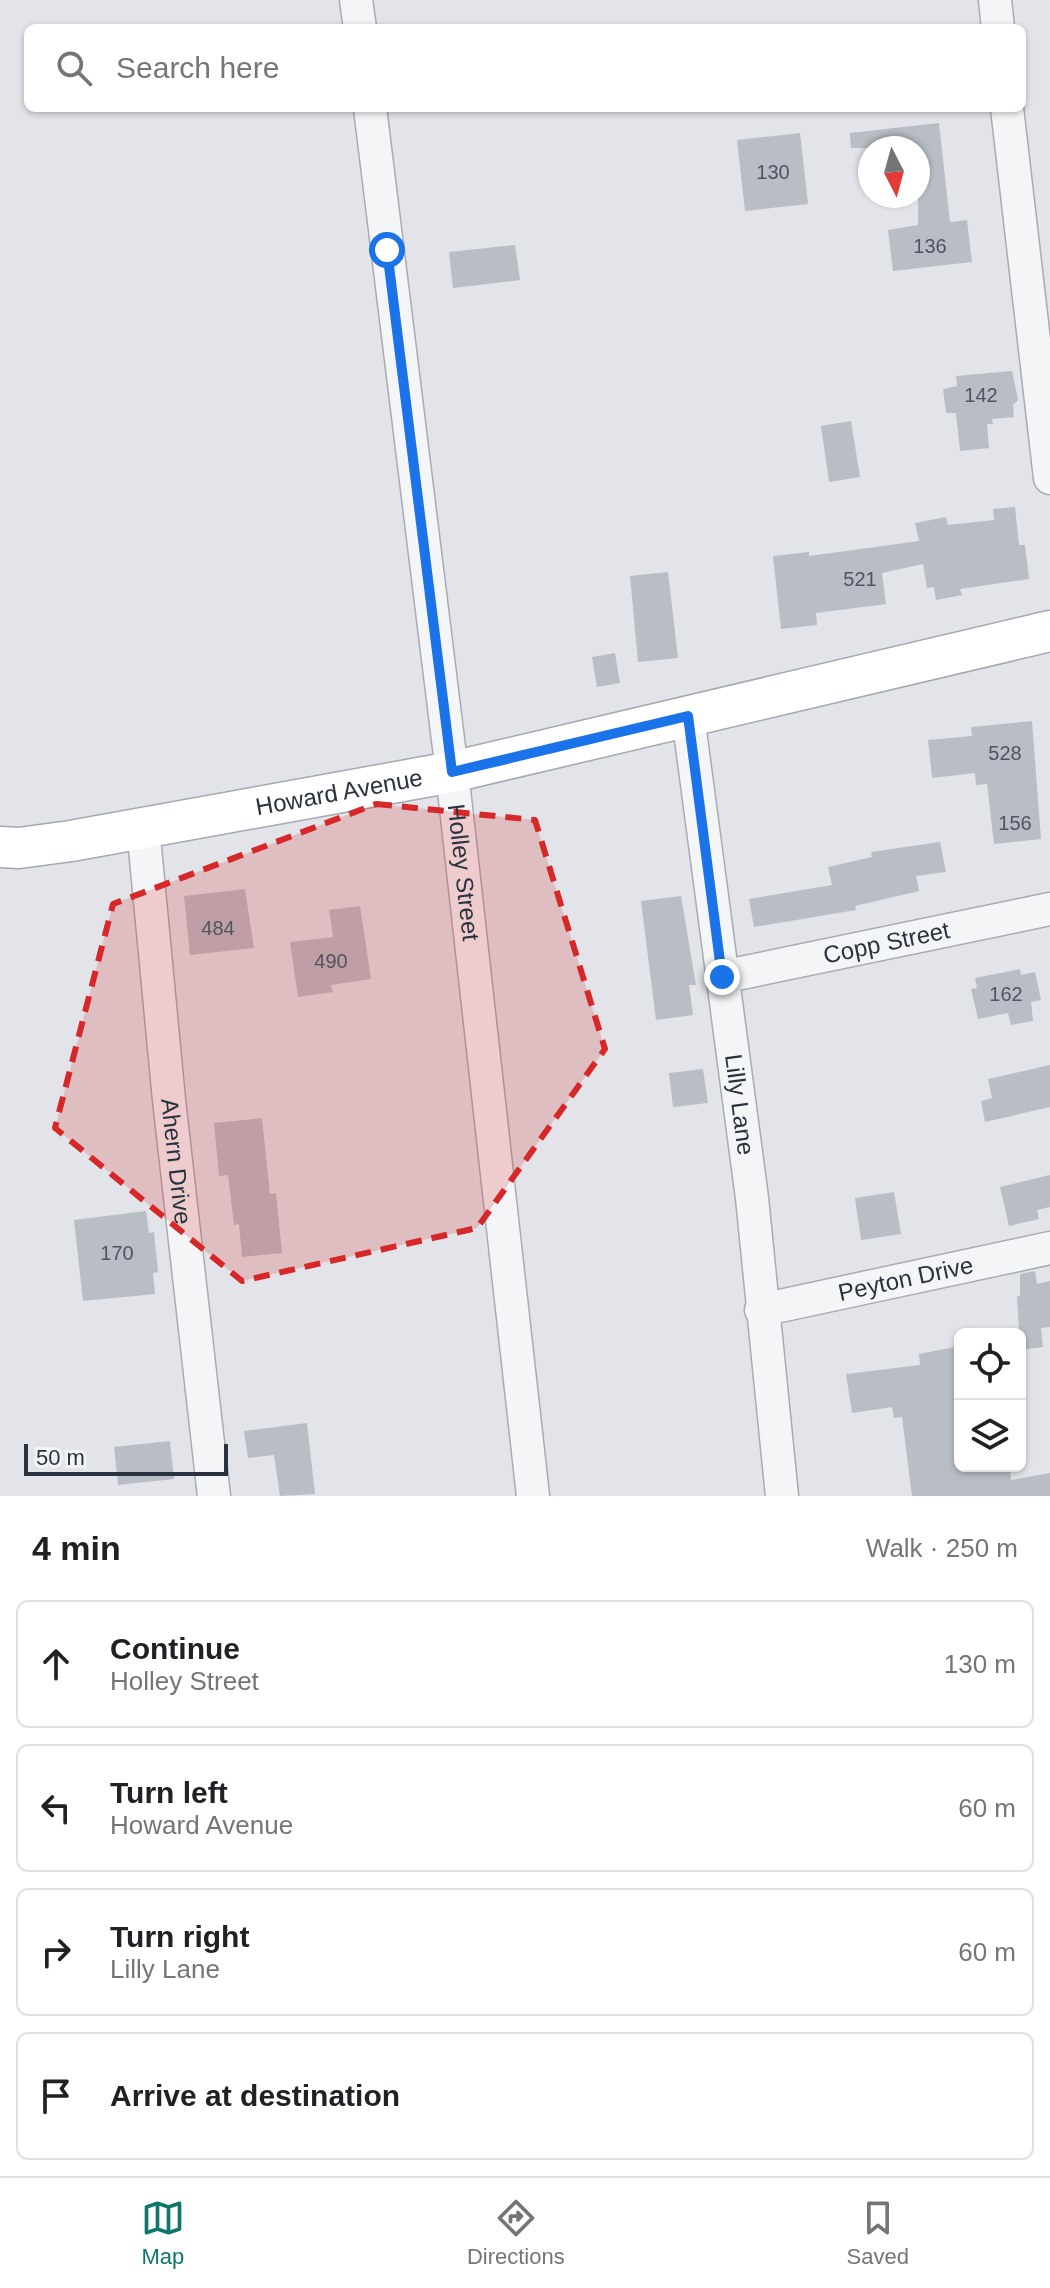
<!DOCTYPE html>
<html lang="en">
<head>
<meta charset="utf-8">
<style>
  :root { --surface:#fff; --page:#f6f6f6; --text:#202124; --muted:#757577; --line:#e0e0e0; --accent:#0f766e }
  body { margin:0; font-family:Helvetica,sans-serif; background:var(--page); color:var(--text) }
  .controls { position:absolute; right:24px; bottom:24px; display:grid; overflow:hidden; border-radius:12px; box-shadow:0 2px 6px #0004 }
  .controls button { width:72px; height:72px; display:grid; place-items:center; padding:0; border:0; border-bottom:2px solid var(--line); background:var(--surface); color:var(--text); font:40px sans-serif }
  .compass { position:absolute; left:858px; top:136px; width:72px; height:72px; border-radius:50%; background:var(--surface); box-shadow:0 2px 6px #0004; rotate:174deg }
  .scale { position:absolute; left:24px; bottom:20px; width:204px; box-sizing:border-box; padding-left:8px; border:4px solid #2b323f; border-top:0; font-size:22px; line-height:28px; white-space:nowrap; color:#2b323f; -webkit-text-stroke:6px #f1f3f6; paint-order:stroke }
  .stop { position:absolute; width:24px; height:24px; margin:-18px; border:6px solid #1a73e8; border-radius:50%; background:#fff }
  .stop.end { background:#1a73e8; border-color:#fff; box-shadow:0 2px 8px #0008 }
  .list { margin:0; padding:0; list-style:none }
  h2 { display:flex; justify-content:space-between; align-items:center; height:104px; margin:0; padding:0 32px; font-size:34px }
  h2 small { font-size:26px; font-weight:400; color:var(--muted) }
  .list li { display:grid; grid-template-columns:52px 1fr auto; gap:24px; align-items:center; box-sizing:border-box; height:128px; margin:0 16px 16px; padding:0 16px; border:2px solid var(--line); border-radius:12px }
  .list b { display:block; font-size:30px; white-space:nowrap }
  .list p { margin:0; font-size:26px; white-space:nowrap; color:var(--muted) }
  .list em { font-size:26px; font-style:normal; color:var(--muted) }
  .icon { flex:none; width:44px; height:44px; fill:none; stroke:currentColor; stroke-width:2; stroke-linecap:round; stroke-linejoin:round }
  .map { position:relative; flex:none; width:1050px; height:1496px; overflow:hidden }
  .search { position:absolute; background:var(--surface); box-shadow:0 2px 6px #0004; left:24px; right:24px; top:24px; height:88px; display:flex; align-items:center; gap:20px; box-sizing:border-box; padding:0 28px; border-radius:12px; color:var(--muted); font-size:30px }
  .sheet { height:680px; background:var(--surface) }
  nav { display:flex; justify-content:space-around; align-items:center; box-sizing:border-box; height:112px; border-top:2px solid var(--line); background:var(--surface); font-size:22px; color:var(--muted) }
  nav a { display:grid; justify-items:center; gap:4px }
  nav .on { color:var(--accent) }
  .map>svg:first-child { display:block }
</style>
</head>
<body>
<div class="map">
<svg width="1050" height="1496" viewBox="0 0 1050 1496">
  <rect width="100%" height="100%" fill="#e2e4e9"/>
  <path fill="#b9bdc5" d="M 939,123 L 950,222 L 967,220 L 972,262 L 893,271 L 888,230 L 918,225 L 918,148 L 851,148 L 850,133 Z
    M 800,133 L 808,204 L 745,211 L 737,140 Z
    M 515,245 L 520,280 L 453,288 L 449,252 Z
    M 1012,371 L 1018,400 L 1013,405 L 1014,417 L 992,419 L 993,424 L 987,424 L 989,448 L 960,451 L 956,413 L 946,413 L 943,389 L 957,386 L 956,376 Z
    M 851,421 L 860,477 L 829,482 L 821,426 Z
    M 1015,507 L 1019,545 L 1025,545 L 1029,579 L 960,589 L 962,595 L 936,600 L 934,587 L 927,588 L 923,564 L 882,573 L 886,604 L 816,613 L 817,625 L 781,629 L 773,556 L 809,552 L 809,556 L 919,541 L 915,523 L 946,517 L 948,525 L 994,520 L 993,509 Z
    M 668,572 L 678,658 L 638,662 L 630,576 Z
    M 615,653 L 620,683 L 597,687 L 592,657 Z
    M 1032,721 L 1041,839 L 994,844 L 987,784 L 976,785 L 975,773 L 932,778 L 928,740 L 972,736 L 971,727 Z
    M 940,842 L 946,872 L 916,876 L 919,891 L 855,906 L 856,910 L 754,927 L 749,899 L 832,885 L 828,867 L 872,857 L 871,852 Z
    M 245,889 L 254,948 L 190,955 L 184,896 Z
    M 681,896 L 696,985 L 689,985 L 693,1015 L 656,1020 L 641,901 Z
    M 360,906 L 371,979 L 331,985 L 333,992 L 298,997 L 290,942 L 333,937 L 329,910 Z
    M 1020,969 L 1021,975 L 1035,972 L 1041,1000 L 1031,1002 L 1033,1021 L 1011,1025 L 1008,1013 L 978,1019 L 971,989 L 977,988 L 975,978 Z
    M 1050,1065 L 1050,1107 L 985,1122 L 981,1101 L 992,1098 L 988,1079 Z
    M 703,1069 L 708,1103 L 673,1107 L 669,1073 Z
    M 262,1118 L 270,1194 L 276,1193 L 282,1253 L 242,1257 L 239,1224 L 234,1225 L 228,1175 L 219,1176 L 214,1123 Z
    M 1050,1175 L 1050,1207 L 1037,1210 L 1039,1219 L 1009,1226 L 1000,1187 Z
    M 894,1192 L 901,1234 L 861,1240 L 855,1198 Z
    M 146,1211 L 149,1233 L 154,1232 L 158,1272 L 153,1273 L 155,1294 L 83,1301 L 74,1220 Z
    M 1035,1271 L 1037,1284 L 1050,1281 L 1050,1327 L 1041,1328 L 1043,1347 L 1020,1350 L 1017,1296 L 1020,1296 L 1020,1274 Z
    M 960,1346 L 960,1466 L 1010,1466 L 1011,1480 L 1050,1473 L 1050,1496 L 912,1496 L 902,1417 L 894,1418 L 892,1407 L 852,1413 L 846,1374 L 920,1365 L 919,1354 Z
    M 307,1423 L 315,1494 L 280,1496 L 274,1455 L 248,1458 L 244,1431 Z
    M 170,1441 L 174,1479 L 118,1485 L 114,1447 Z"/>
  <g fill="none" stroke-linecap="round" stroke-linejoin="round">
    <defs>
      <g id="minor">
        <path d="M 356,0 L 360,28"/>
        <path d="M 995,0 L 998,28"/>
        <path id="s1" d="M 370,108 L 452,772 L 533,1496"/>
        <path d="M 1007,108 L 1050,478"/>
        <path id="s2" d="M 688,716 L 752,1198 L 782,1496"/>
        <path id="s3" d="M 143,827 L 169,1100 L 214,1496"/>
        <path id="s4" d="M 722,977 L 1050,909"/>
        <path id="s5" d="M 761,1310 L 1050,1248"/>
      </g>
      <g id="major">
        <path id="s6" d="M 0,847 L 19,848 L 71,841 L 452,772 L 1050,631"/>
      </g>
    </defs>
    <use href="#minor" stroke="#a7abb3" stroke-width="35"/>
    <use href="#major" stroke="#a2a9b3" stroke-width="43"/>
    <use href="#minor" stroke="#f4f5f7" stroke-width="32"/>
    <use href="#major" stroke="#fff" stroke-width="40"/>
  </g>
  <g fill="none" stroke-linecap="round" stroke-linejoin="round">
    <path stroke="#1a73e8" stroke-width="10" d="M 387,250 L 452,772 L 688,716 L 722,977"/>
  </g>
  <path fill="#d62828" fill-opacity="0.2" stroke="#d62828" stroke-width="6" stroke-dasharray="16 10" stroke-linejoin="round" d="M 376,804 L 535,820 L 605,1049 L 477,1228 L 242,1281 L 55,1128 L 113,904 Z"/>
  <g text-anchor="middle" stroke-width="8" stroke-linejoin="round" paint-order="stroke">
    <g font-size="20" fill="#4e5560">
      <text x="773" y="179">130</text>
      <text x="930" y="253">136</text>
      <text x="981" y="402">142</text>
      <text x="860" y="586">521</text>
      <text x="1005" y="760">528</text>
      <text x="1015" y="830">156</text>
      <text x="218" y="935">484</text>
      <text x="331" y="968">490</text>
      <text x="1006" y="1001">162</text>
      <text x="117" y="1260">170</text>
    </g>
    <g font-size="24" fill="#2b323f" stroke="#f1f3f6">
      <text dy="8" stroke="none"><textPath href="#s6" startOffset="344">Howard Avenue</textPath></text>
      <text dy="8" stroke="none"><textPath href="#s1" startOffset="770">Holley Street</textPath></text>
      <text dy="8" stroke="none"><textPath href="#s4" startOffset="168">Copp Street</textPath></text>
      <text dy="8" stroke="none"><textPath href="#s2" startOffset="392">Lilly Lane</textPath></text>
      <text dy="8" stroke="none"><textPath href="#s3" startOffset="336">Ahern Drive</textPath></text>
      <text dy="8" stroke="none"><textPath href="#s5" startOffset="148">Peyton Drive</textPath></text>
    </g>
  </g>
</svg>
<div class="controls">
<button><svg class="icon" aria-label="locate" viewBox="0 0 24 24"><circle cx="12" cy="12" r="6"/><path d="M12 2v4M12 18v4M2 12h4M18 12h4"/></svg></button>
<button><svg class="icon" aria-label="layers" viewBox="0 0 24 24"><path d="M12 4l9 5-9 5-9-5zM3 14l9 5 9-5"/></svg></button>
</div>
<svg class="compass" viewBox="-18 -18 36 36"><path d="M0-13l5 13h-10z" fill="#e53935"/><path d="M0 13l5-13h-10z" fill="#757577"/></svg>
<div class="scale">50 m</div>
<div class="stop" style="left:387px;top:250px"></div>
<div class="stop end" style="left:722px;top:977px"></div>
<div class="search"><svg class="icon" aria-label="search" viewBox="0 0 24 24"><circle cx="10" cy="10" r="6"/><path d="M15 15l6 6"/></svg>Search here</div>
</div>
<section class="sheet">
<h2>4 min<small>Walk · 250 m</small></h2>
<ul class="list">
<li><svg class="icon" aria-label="ahead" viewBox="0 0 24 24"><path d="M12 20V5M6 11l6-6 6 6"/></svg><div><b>Continue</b><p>Holley Street</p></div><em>130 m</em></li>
<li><svg class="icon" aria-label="left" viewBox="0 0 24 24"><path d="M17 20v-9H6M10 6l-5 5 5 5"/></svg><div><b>Turn left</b><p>Howard Avenue</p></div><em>60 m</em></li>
<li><svg class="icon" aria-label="right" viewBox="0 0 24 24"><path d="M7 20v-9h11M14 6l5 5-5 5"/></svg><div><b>Turn right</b><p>Lilly Lane</p></div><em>60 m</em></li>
<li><svg class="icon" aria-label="arrive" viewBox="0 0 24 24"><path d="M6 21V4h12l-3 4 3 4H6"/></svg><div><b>Arrive at destination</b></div></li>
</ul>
</section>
<nav>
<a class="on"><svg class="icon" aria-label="map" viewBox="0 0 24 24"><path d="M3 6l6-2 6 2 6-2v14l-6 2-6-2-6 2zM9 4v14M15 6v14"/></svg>Map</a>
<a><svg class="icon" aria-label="directions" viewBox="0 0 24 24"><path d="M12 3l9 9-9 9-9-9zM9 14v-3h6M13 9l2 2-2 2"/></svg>Directions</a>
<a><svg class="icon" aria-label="saved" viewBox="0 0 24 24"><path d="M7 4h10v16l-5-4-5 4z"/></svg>Saved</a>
</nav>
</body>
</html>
